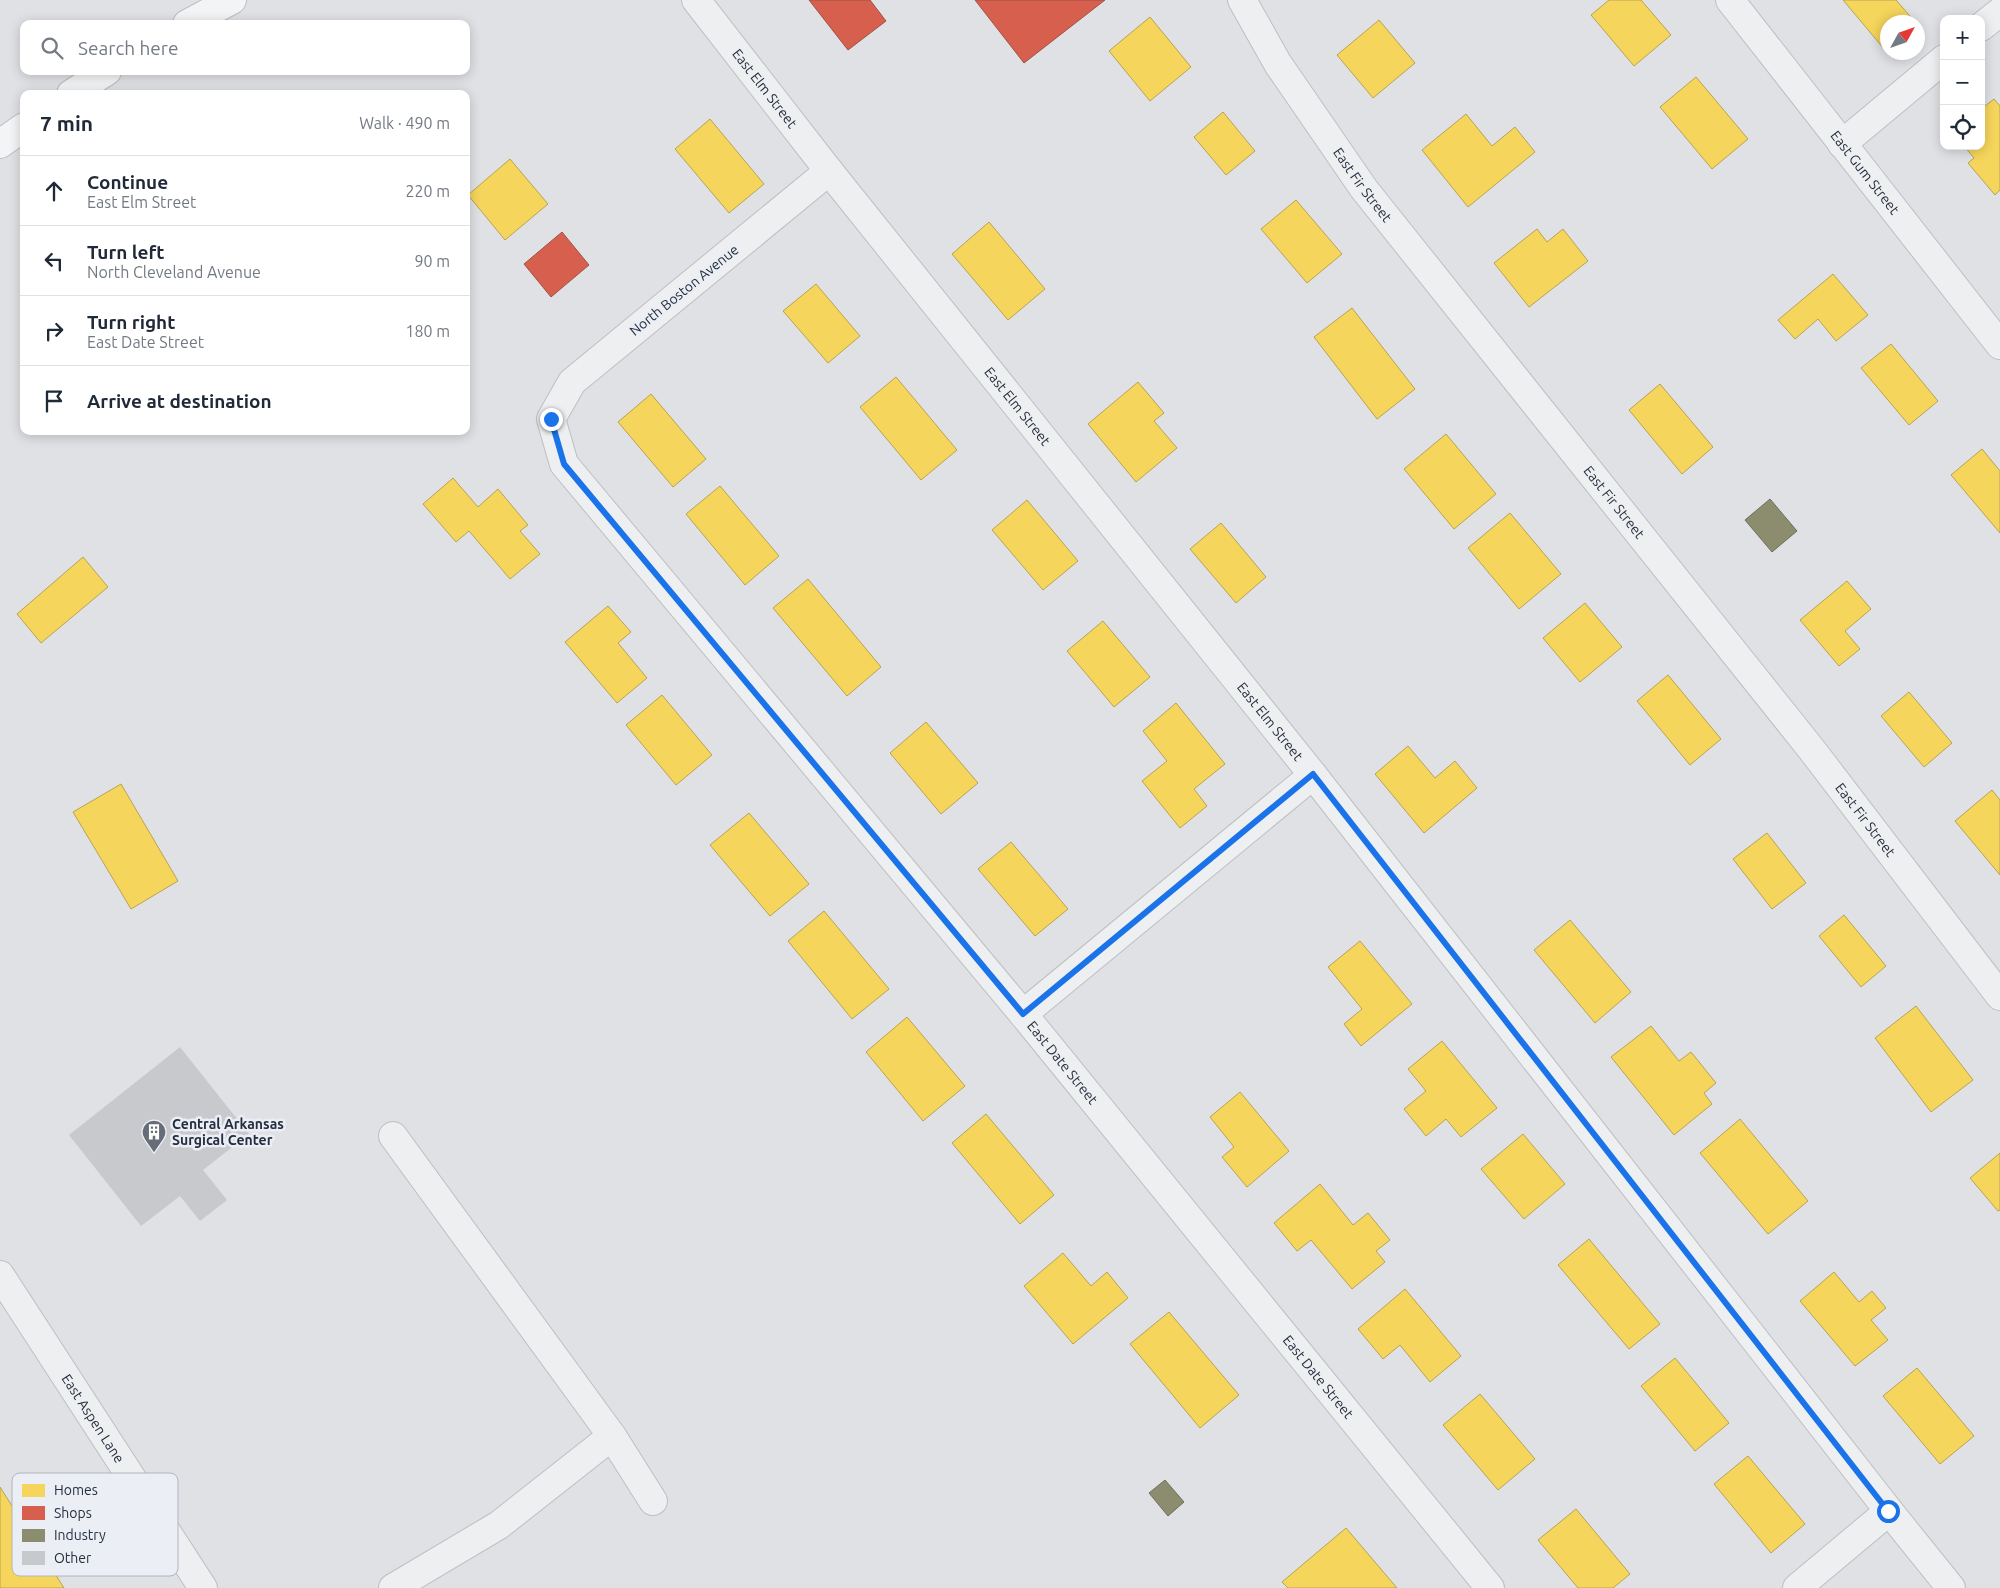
<!DOCTYPE html>
<html lang="en">
<head>
<meta charset="utf-8">
<style>
  :root { --surface:#fff; --page:#f6f6f7; --text:#1f2937; --muted:#747a83; --line:#e0e1e3 }
  body { margin:0; font-family:Ubuntu,sans-serif; background:var(--page); color:var(--text) }
  .controls { position:absolute; right:15px; top:15px; display:grid; overflow:hidden; border-radius:10px; box-shadow:0 2px 12px #0003 }
  .controls button { width:45px; height:45px; display:grid; place-items:center; padding:0; border:0; border-bottom:1px solid var(--line); background:var(--surface); color:var(--text); font:25px sans-serif }
  .compass { position:absolute; left:1880px; top:15px; width:45px; height:45px; border-radius:50%; background:var(--surface); box-shadow:0 2px 12px #0003; rotate:50deg }
  .stop { position:absolute; width:15px; height:15px; margin:-11px; border:4px solid #1a73e8; border-radius:50%; background:#fff }
  .stop.end { background:#1a73e8; border-color:#fff; box-shadow:0 1px 5px #0008 }
  .list { margin:0; padding:0; list-style:none }
  h2 { display:flex; justify-content:space-between; align-items:center; height:65px; margin:0; padding:0 20px; font-size:21px }
  h2 small { font-size:16px; font-weight:400; color:var(--muted) }
  .list li { display:grid; grid-template-columns:32px 1fr auto; gap:15px; align-items:center; box-sizing:border-box; height:70px; padding:0 20px; border-top:1px solid var(--line) }
  .list b { display:block; font-size:19px; white-space:nowrap }
  .list p { margin:0; font-size:16px; white-space:nowrap; color:var(--muted) }
  .list em { font-size:16px; font-style:normal; color:var(--muted) }
  .icon { flex:none; width:28px; height:28px; fill:none; stroke:currentColor; stroke-width:2; stroke-linecap:round; stroke-linejoin:round }
  .map { position:relative; flex:none; width:2000px; height:1588px; overflow:hidden }
  .search { position:absolute; background:var(--surface); box-shadow:0 2px 12px #0003; left:20px; top:20px; width:450px; height:55px; display:flex; align-items:center; gap:12px; box-sizing:border-box; padding:0 18px; border-radius:10px; color:var(--muted); font-size:19px }
  .panel { position:absolute; background:var(--surface); box-shadow:0 2px 12px #0003; left:20px; top:90px; width:450px; height:345px; border-radius:10px }
  .map>svg:first-child { display:block }
</style>
</head>
<body>
<div class="map">
<svg width="2000" height="1588" viewBox="0 0 2000 1588">
  <rect width="100%" height="100%" fill="#dfe1e4"/>
  <path fill="#f6d55c" stroke="#b7a353" d="M 1609,0 L 1641,0 L 1671,35 L 1634,66 L 1591,15 Z
    M 1843,0 L 1896,0 L 1915,22 L 1888,22 L 1888,52 L 1895,52 L 1890,56 Z
    M 1150,17 L 1191,67 L 1150,101 L 1109,51 Z
    M 1379,20 L 1415,63 L 1373,98 L 1337,55 Z
    M 1696,77 L 1748,139 L 1712,169 L 1660,107 Z
    M 1994,99 L 2000,106 L 2000,190 L 1995,195 L 1968,163 L 1974,158 L 1964,146 L 1981,146 L 1981,109 Z
    M 1223,112 L 1255,151 L 1226,175 L 1194,137 Z
    M 1466,114 L 1492,146 L 1515,127 L 1535,152 L 1468,207 L 1422,150 Z
    M 710,119 L 764,184 L 729,213 L 675,149 Z
    M 510,159 L 548,204 L 505,240 L 468,195 Z
    M 1296,200 L 1342,254 L 1307,283 L 1261,229 Z
    M 989,222 L 1045,289 L 1008,320 L 952,254 Z
    M 1537,229 L 1547,242 L 1563,229 L 1588,261 L 1529,307 L 1494,263 Z
    M 1833,274 L 1868,315 L 1836,341 L 1818,319 L 1795,339 L 1778,320 Z
    M 816,284 L 860,336 L 828,363 L 783,311 Z
    M 1352,308 L 1415,389 L 1377,419 L 1314,337 Z
    M 1891,344 L 1938,401 L 1909,425 L 1861,368 Z
    M 896,377 L 957,450 L 921,480 L 860,407 Z
    M 1138,382 L 1164,413 L 1154,421 L 1177,448 L 1136,482 L 1088,424 Z
    M 1660,384 L 1713,447 L 1682,474 L 1629,410 Z
    M 651,394 L 706,459 L 673,487 L 618,422 Z
    M 1446,434 L 1496,494 L 1454,529 L 1404,469 Z
    M 1982,449 L 2000,471 L 2000,533 L 1951,475 Z
    M 453,478 L 478,507 L 498,489 L 528,525 L 520,531 L 540,554 L 510,579 L 469,531 L 456,542 L 423,504 Z
    M 720,486 L 779,556 L 745,585 L 686,514 Z
    M 1027,500 L 1078,561 L 1043,590 L 992,530 Z
    M 1510,513 L 1561,574 L 1519,609 L 1468,548 Z
    M 1221,523 L 1266,577 L 1236,603 L 1190,549 Z
    M 83,557 L 108,587 L 41,643 L 17,614 Z
    M 808,579 L 881,667 L 847,696 L 773,608 Z
    M 1847,581 L 1871,609 L 1845,631 L 1860,649 L 1839,666 L 1800,620 Z
    M 1585,603 L 1622,647 L 1580,682 L 1543,638 Z
    M 608,606 L 631,632 L 618,643 L 647,678 L 617,703 L 565,642 Z
    M 1103,621 L 1150,677 L 1114,707 L 1067,651 Z
    M 1668,675 L 1721,739 L 1690,765 L 1637,701 Z
    M 1909,692 L 1952,743 L 1924,767 L 1881,716 Z
    M 662,695 L 712,755 L 676,785 L 626,725 Z
    M 1176,703 L 1225,764 L 1194,789 L 1207,806 L 1180,828 L 1142,781 L 1167,761 L 1143,731 Z
    M 926,722 L 978,783 L 941,814 L 890,753 Z
    M 1408,746 L 1435,778 L 1455,761 L 1477,788 L 1424,833 L 1375,774 Z
    M 121,784 L 178,881 L 131,909 L 73,812 Z
    M 1992,790 L 2000,800 L 2000,875 L 1955,821 Z
    M 749,813 L 809,884 L 770,916 L 710,845 Z
    M 1767,833 L 1806,883 L 1772,909 L 1733,859 Z
    M 1011,842 L 1068,909 L 1035,936 L 978,869 Z
    M 824,911 L 889,989 L 852,1019 L 788,941 Z
    M 1844,915 L 1886,966 L 1861,987 L 1819,936 Z
    M 1570,920 L 1631,992 L 1595,1023 L 1534,950 Z
    M 1360,941 L 1412,1004 L 1361,1046 L 1344,1024 L 1362,1009 L 1328,967 Z
    M 1916,1006 L 1973,1080 L 1931,1112 L 1875,1038 Z
    M 907,1017 L 965,1086 L 923,1121 L 866,1052 Z
    M 1651,1026 L 1679,1061 L 1691,1052 L 1716,1083 L 1704,1093 L 1712,1104 L 1674,1135 L 1611,1057 Z
    M 1442,1041 L 1497,1108 L 1461,1137 L 1446,1119 L 1426,1136 L 1404,1109 L 1426,1091 L 1408,1069 Z
    M 1240,1092 L 1289,1151 L 1247,1187 L 1222,1157 L 1234,1147 L 1210,1117 Z
    M 986,1114 L 1054,1195 L 1020,1224 L 952,1143 Z
    M 1740,1119 L 1808,1201 L 1768,1234 L 1700,1153 Z
    M 1523,1134 L 1565,1184 L 1524,1219 L 1481,1169 Z
    M 2000,1153 L 2000,1210 L 1998,1211 L 1970,1178 Z
    M 1320,1184 L 1353,1225 L 1368,1213 L 1390,1240 L 1376,1251 L 1385,1262 L 1352,1289 L 1311,1240 L 1297,1251 L 1274,1223 Z
    M 1589,1239 L 1660,1324 L 1629,1349 L 1558,1265 Z
    M 1063,1253 L 1091,1286 L 1107,1272 L 1128,1298 L 1073,1344 L 1024,1286 Z
    M 1834,1272 L 1859,1302 L 1872,1291 L 1886,1308 L 1871,1320 L 1888,1340 L 1855,1366 L 1800,1301 Z
    M 1405,1289 L 1461,1356 L 1430,1382 L 1400,1345 L 1383,1359 L 1358,1329 Z
    M 1169,1312 L 1239,1395 L 1200,1428 L 1130,1344 Z
    M 1675,1358 L 1729,1423 L 1695,1451 L 1641,1386 Z
    M 1917,1368 L 1974,1436 L 1940,1464 L 1883,1396 Z
    M 1480,1394 L 1535,1459 L 1498,1490 L 1443,1425 Z
    M 1748,1456 L 1805,1524 L 1771,1553 L 1714,1484 Z
    M 0,1487 L 64,1588 L 0,1588 Z
    M 1576,1509 L 1630,1574 L 1613,1588 L 1578,1588 L 1538,1540 Z
    M 1346,1528 L 1397,1588 L 1288,1588 L 1282,1582 Z"/>
  <path fill="#d6604d" stroke="#a15148" d="M 809,0 L 870,0 L 886,21 L 848,50 Z
    M 975,0 L 1105,0 L 1024,63 Z
    M 562,232 L 589,265 L 551,297 L 524,264 Z"/>
  <path fill="#8c8c6e" stroke="#6d7060" d="M 1770,499 L 1797,531 L 1772,552 L 1745,520 Z
    M 1165,1480 L 1184,1502 L 1168,1516 L 1149,1493 Z"/>
  <path fill="#c7c9cc" d="M 180,1047 L 249,1134 L 203,1170 L 227,1200 L 200,1221 L 180,1196 L 141,1226 L 69,1135 Z"/>
  <g fill="none" stroke-linecap="round" stroke-linejoin="round">
    <defs>
      <g id="minor">
        <path id="s1" d="M 696,0 L 829,171 L 1313,775 L 1889,1511 L 1951,1588"/>
        <path id="s2" d="M 1242,0 L 1278,64 L 1364,189 L 1812,750 L 2000,996"/>
        <path id="s3" d="M 1730,0 L 2000,345"/>
        <path d="M 1981,27 L 2000,12"/>
        <path d="M 1842,144 L 1944,59"/>
        <path id="s4" d="M 829,171 L 572,382 L 551,419 L 564,464 L 1023,1014 L 1490,1588"/>
        <path d="M 1023,1014 L 1313,775"/>
        <path d="M 393,1136 L 612,1436 L 653,1501"/>
        <path id="s5" d="M 0,1275 L 203,1588"/>
        <path d="M 393,1588 L 499,1525 L 612,1436"/>
        <path d="M 1797,1588 L 1889,1511"/>
      </g>
      <path id="major" d="M 187,24 L 232,0
        M 71,94 L 107,71
        M 0,144 L 24,127"/>
    </defs>
    <use href="#minor" stroke="#bdbfc2" stroke-width="30"/>
    <use href="#major" stroke="#bbbec2" stroke-width="30"/>
    <use href="#minor" stroke="#eeeff1" stroke-width="28"/>
    <use href="#major" stroke="#f3f4f5" stroke-width="28"/>
  </g>
  <g fill="none" stroke-linecap="round" stroke-linejoin="round">
    <path stroke="#1a73e8" stroke-width="6" d="M 551,419 L 564,464 L 1023,1014 L 1313,774 L 1888,1511"/>
  </g>
  <defs>
    <symbol id="building-pin" viewBox="-11 -11 22 30"><path d="M0 17L-7.5 6A9.5 9.5 0 1 1 7.5 6Z" fill="#666d78" stroke="#ebeff5"/><path d="M-4-6H4V6H1V3H-1V6H-4ZM-2.5-4.3h1.7v1.8h-1.7ZM.8-4.3h1.7v1.8H.8ZM-2.5-1h1.7V.8h-1.7ZM.8-1h1.7V.8H.8Z" fill="#fff"/></symbol>
  </defs>
  <g fill-rule="evenodd">
    <use href="#building-pin" x="140" y="1118" width="28" height="38"/>
  </g>
  <g text-anchor="middle" stroke-width="5" stroke-linejoin="round" paint-order="stroke">
    <g font-size="14" fill="#252e3e" stroke="#ebeff5">
      <text dy="5" stroke="none"><textPath href="#s1" startOffset="112">East Elm Street</textPath></text>
      <text dy="5" stroke="none"><textPath href="#s3" startOffset="219">East Gum Street</textPath></text>
      <text dy="5" stroke="none"><textPath href="#s2" startOffset="221">East Fir Street</textPath></text>
      <text transform="translate(684 290) rotate(-39)" y="5">North Boston Avenue</text>
      <text dy="5" stroke="none"><textPath href="#s1" startOffset="518">East Elm Street</textPath></text>
      <text dy="5" stroke="none"><textPath href="#s2" startOffset="626">East Fir Street</textPath></text>
      <text dy="5" stroke="none"><textPath href="#s1" startOffset="922">East Elm Street</textPath></text>
      <text dy="5" stroke="none"><textPath href="#s2" startOffset="1031">East Fir Street</textPath></text>
      <text dy="5" stroke="none"><textPath href="#s4" startOffset="1201">East Date Street</textPath></text>
      <text dy="5" stroke="none"><textPath href="#s4" startOffset="1606">East Date Street</textPath></text>
      <text dy="5" stroke="none"><textPath href="#s5" startOffset="171">East Aspen Lane</textPath></text>
    </g>
    <g font-size="14" font-weight="bold" fill="#252e3e" stroke="#ebeff5" text-anchor="start">
      <text x="172" y="1129">Central Arkansas<tspan x="172" dy="16">Surgical Center</tspan></text>
    </g>
  </g>
  <rect x="12" y="1473" width="166" height="103" rx="8" fill="#ebeff5" stroke="#b0b5be" stroke-width="1"/>
  <rect x="22" y="1484" width="23" height="13" fill="#f6d55c"/>
  <rect x="22" y="1506" width="23" height="14" fill="#d6604d"/>
  <rect x="22" y="1529" width="23" height="13" fill="#8c8c6e"/>
  <rect x="22" y="1551" width="23" height="14" fill="#c7c9cc"/>
  <g font-size="14" fill="#252e3e">
    <text x="54" y="1495">Homes</text>
    <text x="54" y="1518">Shops</text>
    <text x="54" y="1540">Industry</text>
    <text x="54" y="1563">Other</text>
  </g>
</svg>
<div class="controls">
<button>+</button>
<button>−</button>
<button><svg class="icon" aria-label="locate" viewBox="0 0 24 24"><circle cx="12" cy="12" r="6"/><path d="M12 2v4M12 18v4M2 12h4M18 12h4"/></svg></button>
</div>
<svg class="compass" viewBox="-18 -18 36 36"><path d="M0-13l5 13h-10z" fill="#e53935"/><path d="M0 13l5-13h-10z" fill="#747a83"/></svg>
<div class="stop" style="left:1888px;top:1511px"></div>
<div class="stop end" style="left:551px;top:419px"></div>
<div class="search"><svg class="icon" aria-label="search" viewBox="0 0 24 24"><circle cx="10" cy="10" r="6"/><path d="M15 15l6 6"/></svg>Search here</div>
<section class="panel">
<h2>7 min<small>Walk · 490 m</small></h2>
<ul class="list">
<li><svg class="icon" aria-label="ahead" viewBox="0 0 24 24"><path d="M12 20V5M6 11l6-6 6 6"/></svg><div><b>Continue</b><p>East Elm Street</p></div><em>220 m</em></li>
<li><svg class="icon" aria-label="left" viewBox="0 0 24 24"><path d="M17 20v-9H6M10 6l-5 5 5 5"/></svg><div><b>Turn left</b><p>North Cleveland Avenue</p></div><em>90 m</em></li>
<li><svg class="icon" aria-label="right" viewBox="0 0 24 24"><path d="M7 20v-9h11M14 6l5 5-5 5"/></svg><div><b>Turn right</b><p>East Date Street</p></div><em>180 m</em></li>
<li><svg class="icon" aria-label="arrive" viewBox="0 0 24 24"><path d="M6 21V4h12l-3 4 3 4H6"/></svg><div><b>Arrive at destination</b></div></li>
</ul>
</section>
</div>
</body>
</html>
